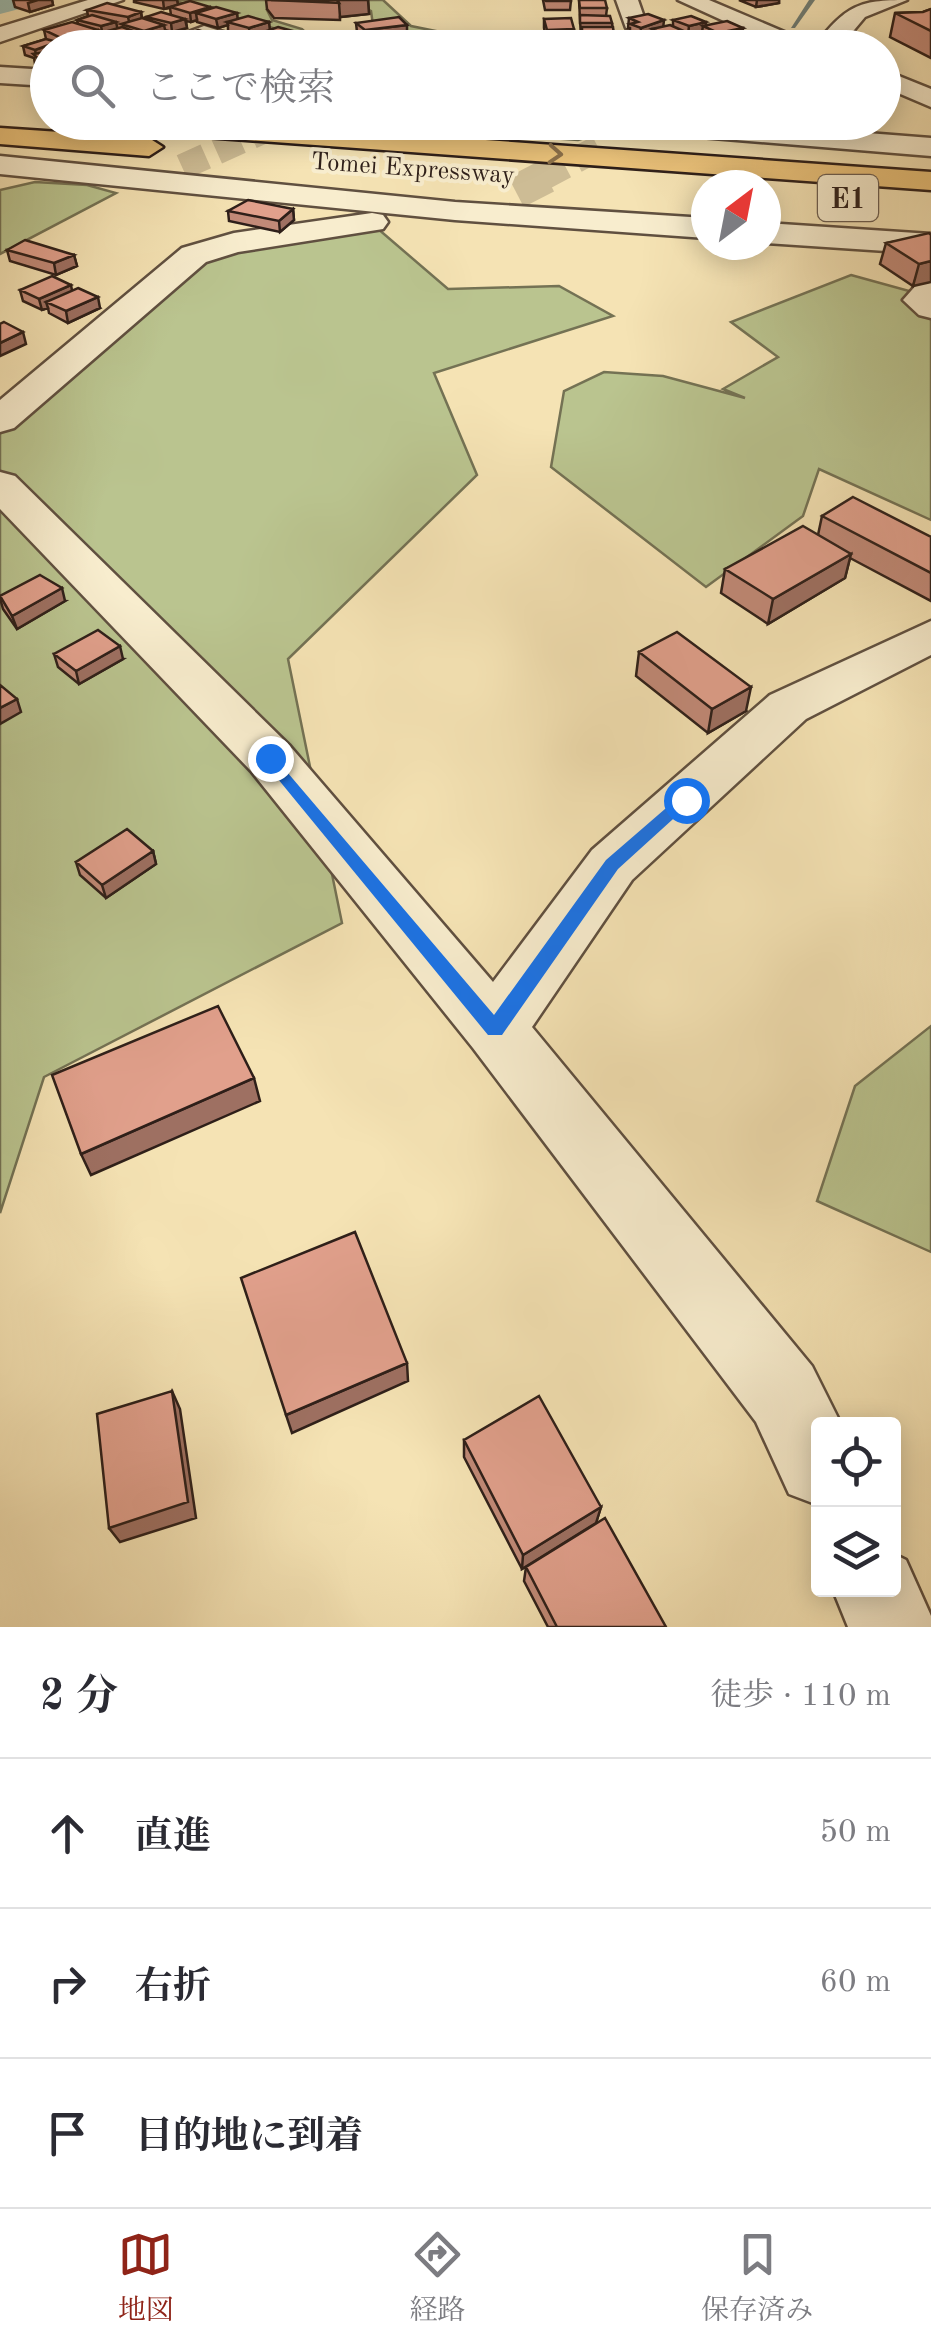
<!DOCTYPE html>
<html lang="ja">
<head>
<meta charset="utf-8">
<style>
  :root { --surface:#fff; --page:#f2f2f3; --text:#2b2b33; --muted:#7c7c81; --line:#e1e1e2; --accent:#8f2418 }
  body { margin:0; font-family:"Old Standard TT","Noto Serif JP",serif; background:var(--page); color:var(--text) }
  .controls { position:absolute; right:30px; bottom:30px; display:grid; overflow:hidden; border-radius:10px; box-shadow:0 5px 25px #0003 }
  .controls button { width:90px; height:90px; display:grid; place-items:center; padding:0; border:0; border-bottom:2px solid var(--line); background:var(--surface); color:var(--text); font:50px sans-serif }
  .compass { position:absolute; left:691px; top:170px; width:90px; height:90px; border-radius:50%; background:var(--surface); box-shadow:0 5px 25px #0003; rotate:32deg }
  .stop { position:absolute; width:30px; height:30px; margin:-22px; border:8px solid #1a73e8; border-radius:50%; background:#fff }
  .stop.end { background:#1a73e8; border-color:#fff; box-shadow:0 2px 10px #0008 }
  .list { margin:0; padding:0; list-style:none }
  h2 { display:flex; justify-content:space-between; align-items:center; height:130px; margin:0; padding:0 40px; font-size:42px }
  h2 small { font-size:32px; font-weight:400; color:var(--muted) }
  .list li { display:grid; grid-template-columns:65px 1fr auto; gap:30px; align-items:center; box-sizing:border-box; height:150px; padding:0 40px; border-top:2px solid var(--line) }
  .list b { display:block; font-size:38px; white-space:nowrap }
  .list em { font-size:32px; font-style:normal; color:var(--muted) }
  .icon { flex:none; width:55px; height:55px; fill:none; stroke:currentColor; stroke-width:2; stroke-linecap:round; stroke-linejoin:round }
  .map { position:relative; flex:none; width:931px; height:1627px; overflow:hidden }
  .search { position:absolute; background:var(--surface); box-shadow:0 5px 25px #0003; left:30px; right:30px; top:30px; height:110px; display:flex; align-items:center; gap:25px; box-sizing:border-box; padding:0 35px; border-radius:55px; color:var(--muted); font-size:38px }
  .sheet { height:580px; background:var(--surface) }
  nav { display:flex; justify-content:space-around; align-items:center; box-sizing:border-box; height:140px; border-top:2px solid var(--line); background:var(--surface); font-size:28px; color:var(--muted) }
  nav a { display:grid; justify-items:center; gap:5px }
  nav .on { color:var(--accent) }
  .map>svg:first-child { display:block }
</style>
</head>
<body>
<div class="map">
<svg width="931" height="1627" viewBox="0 0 931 1627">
  <rect width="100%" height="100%" fill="#f5e3b4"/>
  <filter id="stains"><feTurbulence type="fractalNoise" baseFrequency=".002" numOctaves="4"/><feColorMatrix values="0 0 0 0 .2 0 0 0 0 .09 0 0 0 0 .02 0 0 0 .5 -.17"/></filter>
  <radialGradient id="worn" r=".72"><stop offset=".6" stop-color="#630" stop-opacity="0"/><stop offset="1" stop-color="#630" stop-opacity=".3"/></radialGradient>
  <path fill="#bac48f" stroke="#747254" stroke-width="2.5" d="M 171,0 L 338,0 L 267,10 L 272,20 L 302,29 L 313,39 Z
    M 351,0 L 383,0 L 411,26 L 515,47 L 457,47 L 442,43 L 338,48 L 341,42 L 409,33 L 386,22 L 373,25 L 371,11 Z
    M 567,123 L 595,135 L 578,140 L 337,123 Z
    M 35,182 L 87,185 L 116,193 L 0,254 L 0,190 Z
    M 370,222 L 448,289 L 559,286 L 613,316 L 434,373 L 477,475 L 288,659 L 342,923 L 44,1077 L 0,1213 L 0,417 L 210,251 Z
    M 851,275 L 931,297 L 931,520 L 819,469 L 803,516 L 706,587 L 551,467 L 564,391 L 604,372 L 663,376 L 745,398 L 723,389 L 778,357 L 731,322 Z
    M 931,1026 L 931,1252 L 817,1201 L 855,1086 Z"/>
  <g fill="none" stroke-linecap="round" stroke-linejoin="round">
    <path fill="#717e75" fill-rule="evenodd" d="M 809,0 L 815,0 L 795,28 L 791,28 Z"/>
    <path fill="#9dbeb2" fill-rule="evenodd" d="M 0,0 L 28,0 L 23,8 L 0,14 Z"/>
    <path stroke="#cdbc95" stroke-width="26" stroke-dasharray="26 12" stroke-linecap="butt" d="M 182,167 L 283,122
      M 542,178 L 606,144"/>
    <path stroke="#cdbc95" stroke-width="34" stroke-dasharray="34 18" stroke-linecap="butt" d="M 516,192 L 547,176"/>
    <defs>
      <path id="minor" d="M 88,0 L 123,0 L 0,42 L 0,27 Z
        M 616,0 L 638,0 L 646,23 L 642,28 L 626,28 Z
        M 678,0 L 709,0 L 815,45 C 847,6 857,0 907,0 L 865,17 L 839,48 L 783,48 Z
        M 204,26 L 249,40 L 252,45 L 221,48 L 204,41 L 184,48 L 146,48 Z
        M 0,67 L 48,70 L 48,86 L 0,83 Z
        M 884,70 L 931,89 L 931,107 L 884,87 Z
        M 602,122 L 727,122 L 931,138 L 931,156 L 615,130 Z
        M 0,156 L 455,202 L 706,218 L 706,238 L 455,220 L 0,174 Z
        M 372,213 L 383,215 L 388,222 L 383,229 L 238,252 L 206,262 L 14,428 L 0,432 L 0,400 L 182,248 L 234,233 Z
        M 766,223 L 931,234 L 931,254 L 766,243 Z
        M 931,279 L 931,318 L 919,315 L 903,300 L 919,282 Z
        M 0,472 L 15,476 L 289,745 L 493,982 L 592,850 L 770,695 L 931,621 L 931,655 L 806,719 L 632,880 L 532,1027 L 812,1366 L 841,1424 L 818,1424 L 818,1505 L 789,1494 L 756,1422 L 473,1048 L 251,771 L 0,509 Z
        M 894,1554 L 906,1560 L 931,1616 L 931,1627 L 848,1627 L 833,1590 L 894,1590 Z"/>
      <path id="highway" d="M 96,122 L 233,122 L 931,172 L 931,190 L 109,130 Z
        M 0,128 L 149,138 L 163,147 L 149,156 L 0,144 Z"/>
    </defs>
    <use href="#minor" stroke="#605040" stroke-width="5"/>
    <use href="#highway" stroke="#2e1f19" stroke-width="5"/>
    <use href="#minor" fill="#f8edce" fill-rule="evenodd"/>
    <use href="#highway" fill="#eac27a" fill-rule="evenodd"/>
  </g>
  <path fill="#c28a78" stroke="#2e1f19" stroke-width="2.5" d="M 13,0 L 52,0 L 53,5 L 30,12 L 15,7 Z
    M 134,0 L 177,0 L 178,5 L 237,13 L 237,19 L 269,22 L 269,30 L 300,33 L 301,43 L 288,48 L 258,40 L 258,35 L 250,38 L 228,31 L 228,25 L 218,28 L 197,22 L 197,20 L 191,22 L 186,21 L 187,28 L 172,32 L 165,30 L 166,34 L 145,41 L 140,39 L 140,42 L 122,48 L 63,48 L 58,45 L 58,48 L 48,48 L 45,72 L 35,64 L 34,58 L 25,55 L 23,46 L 46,39 L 44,30 L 78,24 L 77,20 L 88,16 L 87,10 L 141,12 L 142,18 L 146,19 L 146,17 L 171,15 L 170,8 L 164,9 L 134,2 Z
    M 266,0 L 368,0 L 369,14 L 340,17 L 340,20 L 274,18 L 267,9 Z
    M 543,0 L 571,0 L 570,10 L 545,10 Z
    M 579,0 L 607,8 L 606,16 L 612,23 L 614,39 L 624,39 L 623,48 L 573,48 L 573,38 L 581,38 Z
    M 739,0 L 779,0 L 779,3 L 756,7 Z
    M 931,9 L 931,58 L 890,37 L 895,13 L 923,12 Z
    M 629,18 L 663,27 L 673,26 L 673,20 L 706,25 L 743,28 L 742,37 L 717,42 L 702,35 L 702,32 L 685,34 L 685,41 L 666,45 L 654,39 L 651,48 L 630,48 L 632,34 L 630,33 L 630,28 L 628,28 Z
    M 544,19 L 574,29 L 573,39 L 546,39 L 544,28 Z
    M 356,23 L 407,34 L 365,40 L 357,32 Z
    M 177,37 L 219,37 L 220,46 L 151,48 L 178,43 Z
    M 753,41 L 787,48 L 728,48 L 752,47 Z
    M 726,122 L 757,122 L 756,128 L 725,125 Z
    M 293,209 L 294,220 L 280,232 L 229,221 L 228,211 Z
    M 931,235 L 913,286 L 880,264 L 886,243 Z
    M 7,250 L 74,255 L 77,266 L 56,275 L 10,261 Z
    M 20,290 L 72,290 L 100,308 L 68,323 L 49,313 L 48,308 L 42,310 L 23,301 Z
    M 822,516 L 931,537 L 931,601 L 850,558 L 845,578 L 768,624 L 721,593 L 725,569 L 818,535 Z
    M 0,598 L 65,601 L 17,629 L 3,609 Z
    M 639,652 L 746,711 L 708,733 L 636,676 Z
    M 54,654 L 123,659 L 79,684 L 58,667 Z
    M 153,851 L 156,864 L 106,898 L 80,875 L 76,862 Z
    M 464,1440 L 601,1507 L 596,1523 L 522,1569 L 464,1457 Z
    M 526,1567 L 666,1627 L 548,1627 L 524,1581 Z"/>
  <path fill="#9e7062" stroke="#2e1f19" stroke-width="2.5" d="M 38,0 L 52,0 L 53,5 L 30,12 L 28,3 Z
    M 163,0 L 177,0 L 178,5 L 164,9 Z
    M 337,0 L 368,0 L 369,14 L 340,17 L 339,3 Z
    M 757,0 L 779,0 L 779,3 L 756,7 Z
    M 210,7 L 211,16 L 196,13 L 197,20 L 191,22 L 190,13 Z
    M 141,12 L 142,22 L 130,26 L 128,17 Z
    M 237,13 L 238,22 L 227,22 L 228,25 L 218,28 L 216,19 Z
    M 185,19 L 187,28 L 172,32 L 171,23 Z
    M 664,20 L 663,29 L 652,29 L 652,33 L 640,38 L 641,28 Z
    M 116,22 L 118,31 L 103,36 L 101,26 Z
    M 269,22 L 270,31 L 250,38 L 249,28 Z
    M 706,22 L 706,27 L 703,26 L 702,32 L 688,35 L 689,26 Z
    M 164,25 L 166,34 L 145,41 L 144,31 Z
    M 407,25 L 407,34 L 365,40 L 365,30 Z
    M 743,28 L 742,37 L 717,42 L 718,33 Z
    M 98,30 L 99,39 L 72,42 L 73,47 L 66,48 L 65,40 Z
    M 686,32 L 685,41 L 666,45 L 667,36 Z
    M 139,33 L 140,42 L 119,48 L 118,39 Z
    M 300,33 L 301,43 L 288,48 L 278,48 L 277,41 Z
    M 219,37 L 220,46 L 198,48 L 198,44 Z
    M 654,37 L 653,46 L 645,48 L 645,44 Z
    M 57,42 L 58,48 L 48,48 L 48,56 L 37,59 L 35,50 Z
    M 112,42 L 113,48 L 93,48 Z
    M 48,62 L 48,72 L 45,72 L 43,63 Z
    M 293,209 L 294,220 L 280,232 L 279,221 Z
    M 74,255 L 77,266 L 56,275 L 54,263 Z
    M 931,261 L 931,282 L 913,286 L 919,264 Z
    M 71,285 L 73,296 L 46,302 L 48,308 L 42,310 L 39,299 Z
    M 98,297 L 100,308 L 68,323 L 66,311 Z
    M 23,332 L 26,344 L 0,356 L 0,343 Z
    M 851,554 L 845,578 L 768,624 L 773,599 Z
    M 62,588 L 65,601 L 17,629 L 12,616 Z
    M 120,646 L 123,659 L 79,684 L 76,671 Z
    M 751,687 L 746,711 L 708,733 L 712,709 Z
    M 17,699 L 21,712 L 0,724 L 0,708 Z
    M 153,851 L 156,864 L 106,898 L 102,885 Z
    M 254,1078 L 260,1101 L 91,1175 L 81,1154 Z
    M 407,1363 L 408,1381 L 292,1433 L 286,1415 Z
    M 172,1391 L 180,1409 L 196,1518 L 120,1542 L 109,1528 Z
    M 601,1507 L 596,1523 L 522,1569 L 523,1555 Z"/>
  <path fill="#e1a08c" stroke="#2e1f19" stroke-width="2.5" d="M 271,0 L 339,0 L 337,0 L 339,3 Z
    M 545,0 L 571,0 L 571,1 L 546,1 Z
    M 579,0 L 605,0 L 607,8 L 580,8 Z
    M 190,1 L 210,7 L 190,13 L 170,7 Z
    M 107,3 L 141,12 L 128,17 L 87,10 Z
    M 216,7 L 237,13 L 216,19 L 196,13 Z
    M 931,9 L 931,31 L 895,13 L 923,12 Z
    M 161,12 L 185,19 L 171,23 L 146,17 Z
    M 648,14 L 664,20 L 641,28 L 630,24 L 638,22 L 629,18 Z
    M 92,15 L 116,22 L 101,26 L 77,20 Z
    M 580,15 L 610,16 L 612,23 L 580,23 Z
    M 248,16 L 269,22 L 249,28 L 227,22 Z
    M 691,16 L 706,22 L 689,26 L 673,20 Z
    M 399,17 L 407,25 L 365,30 L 356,23 Z
    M 142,18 L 164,25 L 144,31 L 121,24 Z
    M 571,18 L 574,29 L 547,30 L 544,19 Z
    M 727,21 L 743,28 L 718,33 L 703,26 Z
    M 72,22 L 98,30 L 65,40 L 44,30 Z
    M 670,25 L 686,32 L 667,36 L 652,29 Z
    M 122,27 L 139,33 L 118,39 L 100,33 Z
    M 278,27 L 300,33 L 277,41 L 288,44 L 278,48 L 234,48 L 268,37 L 258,34 Z
    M 582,27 L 613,27 L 614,35 L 582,35 Z
    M 198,30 L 219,37 L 198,44 L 177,37 Z
    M 633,32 L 654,37 L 645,44 L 631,42 Z
    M 95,35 L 112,42 L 93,48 L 72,42 Z
    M 771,37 L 788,44 L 768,48 L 753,41 Z
    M 573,38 L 624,39 L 623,46 L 574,46 Z
    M 46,39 L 57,42 L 35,50 L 23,46 Z
    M 167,41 L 191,46 L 151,48 Z
    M 745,44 L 753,48 L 728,48 Z
    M 48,52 L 48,62 L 43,63 L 33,54 Z
    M 248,200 L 293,209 L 279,221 L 228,211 Z
    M 929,233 L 931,235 L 931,261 L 919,264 L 886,243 Z
    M 25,240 L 74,255 L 54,263 L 7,250 Z
    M 52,276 L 71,285 L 39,299 L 20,290 Z
    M 78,288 L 98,297 L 66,311 L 46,302 Z
    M 4,322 L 23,332 L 0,343 L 0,324 Z
    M 853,497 L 931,537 L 931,573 L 822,516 Z
    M 803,526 L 851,554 L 773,599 L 725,569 Z
    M 40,575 L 62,588 L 12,616 L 0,596 Z
    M 98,630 L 120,646 L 76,671 L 54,654 Z
    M 677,632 L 751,687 L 712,709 L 639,652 Z
    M 0,685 L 17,699 L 0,708 Z
    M 127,829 L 153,851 L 102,885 L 76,862 Z
    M 218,1006 L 254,1078 L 81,1154 L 52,1075 Z
    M 355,1232 L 407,1363 L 286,1415 L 241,1278 Z
    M 172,1391 L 188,1502 L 109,1528 L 97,1414 Z
    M 539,1396 L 601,1507 L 523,1555 L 464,1440 Z
    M 605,1518 L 666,1627 L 557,1627 L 526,1567 Z"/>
  <defs><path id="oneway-chevron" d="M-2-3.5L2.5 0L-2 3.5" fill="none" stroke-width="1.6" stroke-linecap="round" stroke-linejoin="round" transform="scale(2.5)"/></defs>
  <use stroke="#8c704a" href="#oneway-chevron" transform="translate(555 154) rotate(4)"/>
  <path fill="#1a73e8" d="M 270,752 L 494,1015 L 606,860 L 680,796 L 694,800 L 618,869 L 502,1035 L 488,1035 L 264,762 L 262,758 Z"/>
  <g text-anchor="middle" stroke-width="8" stroke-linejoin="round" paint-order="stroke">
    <g font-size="25" fill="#2e1f19" stroke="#f8edce">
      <text transform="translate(413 167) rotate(4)" y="9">Tomei Expressway</text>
    </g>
    <rect fill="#f8edce" stroke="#6b5d4f" stroke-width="2.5" x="818" y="175" width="60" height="46" rx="8"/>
    <g font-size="28" font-weight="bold" fill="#2e1f19">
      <text x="848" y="208">E1</text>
    </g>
  </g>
  <rect width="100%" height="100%" filter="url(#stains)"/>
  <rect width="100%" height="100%" fill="url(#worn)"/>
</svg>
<div class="controls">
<button><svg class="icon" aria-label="locate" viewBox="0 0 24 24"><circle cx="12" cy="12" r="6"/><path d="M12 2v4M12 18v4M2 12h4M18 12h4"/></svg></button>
<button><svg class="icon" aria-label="layers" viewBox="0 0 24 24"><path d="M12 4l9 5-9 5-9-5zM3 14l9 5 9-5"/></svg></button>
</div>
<svg class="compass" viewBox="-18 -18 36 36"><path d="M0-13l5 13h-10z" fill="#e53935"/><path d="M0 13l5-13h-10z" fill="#7c7c81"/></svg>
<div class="stop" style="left:686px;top:800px"></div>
<div class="stop end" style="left:270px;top:758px"></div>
<div class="search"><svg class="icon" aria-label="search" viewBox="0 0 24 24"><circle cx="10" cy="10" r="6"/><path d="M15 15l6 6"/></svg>ここで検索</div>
</div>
<section class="sheet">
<h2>2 分<small>徒歩 · 110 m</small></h2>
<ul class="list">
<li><svg class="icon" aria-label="ahead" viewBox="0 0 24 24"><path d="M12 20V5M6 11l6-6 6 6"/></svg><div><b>直進</b></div><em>50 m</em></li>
<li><svg class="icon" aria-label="right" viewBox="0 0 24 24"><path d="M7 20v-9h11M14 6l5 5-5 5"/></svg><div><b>右折</b></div><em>60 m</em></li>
<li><svg class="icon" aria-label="arrive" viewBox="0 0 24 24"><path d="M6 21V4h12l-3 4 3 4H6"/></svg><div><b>目的地に到着</b></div></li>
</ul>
</section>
<nav>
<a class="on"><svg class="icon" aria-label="map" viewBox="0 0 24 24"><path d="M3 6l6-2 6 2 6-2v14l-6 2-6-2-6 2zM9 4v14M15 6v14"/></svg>地図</a>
<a><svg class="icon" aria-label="directions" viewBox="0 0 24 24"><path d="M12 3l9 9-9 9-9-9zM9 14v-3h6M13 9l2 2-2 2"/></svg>経路</a>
<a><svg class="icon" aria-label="saved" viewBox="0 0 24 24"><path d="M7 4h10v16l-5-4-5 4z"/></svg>保存済み</a>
</nav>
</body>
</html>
